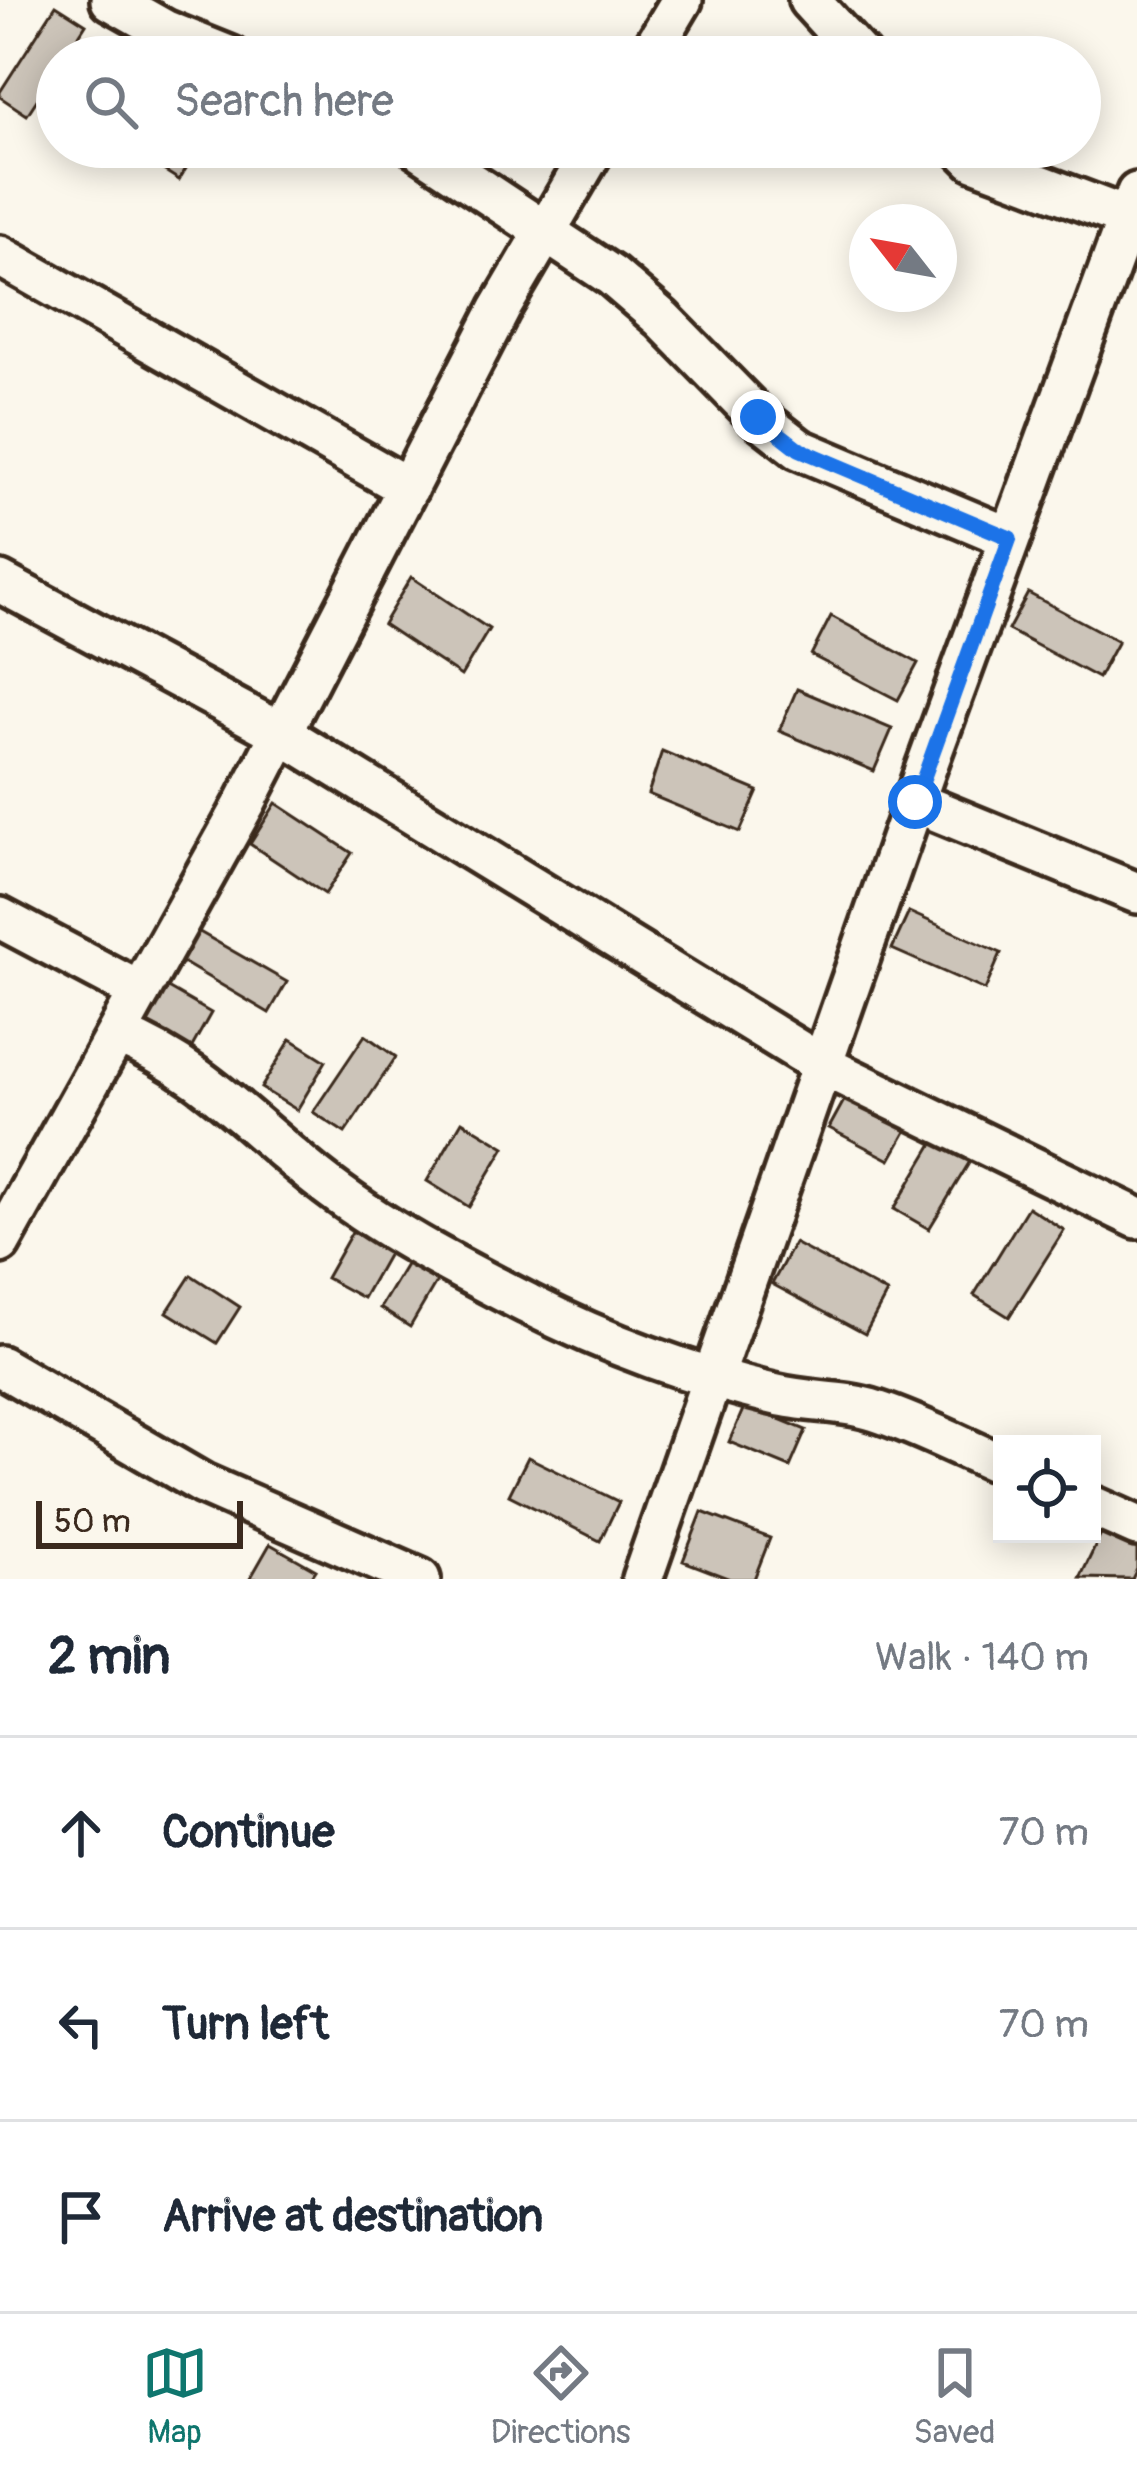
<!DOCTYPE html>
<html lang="en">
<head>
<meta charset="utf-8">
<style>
  :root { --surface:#fff; --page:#f2f2f3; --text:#1f2937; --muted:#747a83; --line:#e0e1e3; --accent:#0f766e }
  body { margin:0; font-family:Pangolin,sans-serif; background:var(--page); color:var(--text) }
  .controls { position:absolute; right:36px; bottom:36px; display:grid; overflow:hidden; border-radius:0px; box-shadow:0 6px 30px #0003 }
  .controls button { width:108px; height:108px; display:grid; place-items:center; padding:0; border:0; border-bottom:3px solid var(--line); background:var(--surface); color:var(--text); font:60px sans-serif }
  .compass { position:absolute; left:849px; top:204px; width:108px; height:108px; border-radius:50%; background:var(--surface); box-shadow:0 6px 30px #0003; rotate:301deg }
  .scale { position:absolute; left:36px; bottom:30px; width:207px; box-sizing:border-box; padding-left:12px; border:6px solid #3b2a1e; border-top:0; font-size:33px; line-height:42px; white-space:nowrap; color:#3b2a1e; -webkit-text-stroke:9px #fbf7ec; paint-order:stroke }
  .stop { position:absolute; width:36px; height:36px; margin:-27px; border:9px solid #1a73e8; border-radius:50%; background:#fff }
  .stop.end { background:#1a73e8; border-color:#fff; box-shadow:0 3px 12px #0008 }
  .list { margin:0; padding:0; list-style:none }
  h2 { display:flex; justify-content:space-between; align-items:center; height:156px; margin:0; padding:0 48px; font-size:51px }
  h2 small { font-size:39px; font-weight:400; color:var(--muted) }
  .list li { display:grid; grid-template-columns:78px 1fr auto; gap:36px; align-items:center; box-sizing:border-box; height:192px; padding:0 48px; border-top:3px solid var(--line) }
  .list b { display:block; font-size:45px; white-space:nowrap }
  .list em { font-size:39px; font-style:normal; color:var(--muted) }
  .icon { flex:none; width:66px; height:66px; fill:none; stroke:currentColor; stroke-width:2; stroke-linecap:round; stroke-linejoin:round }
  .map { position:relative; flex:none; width:1137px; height:1579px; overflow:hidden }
  .search { position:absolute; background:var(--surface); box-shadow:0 6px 30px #0003; left:36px; right:36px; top:36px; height:132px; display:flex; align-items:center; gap:30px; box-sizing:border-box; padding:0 42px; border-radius:66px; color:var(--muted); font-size:45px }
  .sheet { height:732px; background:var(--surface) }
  nav { display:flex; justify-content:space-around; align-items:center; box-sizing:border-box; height:168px; border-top:3px solid var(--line); background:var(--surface); font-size:33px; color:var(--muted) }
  nav a { display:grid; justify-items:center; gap:6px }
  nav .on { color:var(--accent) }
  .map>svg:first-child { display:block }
</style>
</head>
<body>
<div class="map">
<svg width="1137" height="1579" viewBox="0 0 1137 1579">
  <rect width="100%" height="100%" fill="#fbf7ec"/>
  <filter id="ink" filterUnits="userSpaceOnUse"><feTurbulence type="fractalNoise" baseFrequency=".00833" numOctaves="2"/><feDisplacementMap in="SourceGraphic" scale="24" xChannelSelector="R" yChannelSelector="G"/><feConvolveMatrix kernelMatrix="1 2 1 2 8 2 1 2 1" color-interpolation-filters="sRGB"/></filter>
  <g filter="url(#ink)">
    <path fill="#ccc4b9" stroke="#3b2a1e" stroke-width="3" d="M 56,5 L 86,24 L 65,57 L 57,57 L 57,69 L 27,115 L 0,97 L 0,92 Z
      M 150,147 L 199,147 L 179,180 L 143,157 Z
      M 411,577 L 489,629 L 461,676 L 383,624 Z
      M 1028,593 L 1118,641 L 1098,678 L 1008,630 Z
      M 831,616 L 918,663 L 898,700 L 811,655 Z
      M 797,689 L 892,729 L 874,771 L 779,731 Z
      M 662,751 L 758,791 L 740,832 L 648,794 Z
      M 276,803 L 352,853 L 325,894 L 250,844 Z
      M 909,912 L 1001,953 L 985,990 L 892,949 Z
      M 196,930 L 287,982 L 269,1013 L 179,960 Z
      M 159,983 L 211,1013 L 187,1056 L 135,1026 Z
      M 365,1035 L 396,1057 L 345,1133 L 313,1112 Z
      M 291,1039 L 326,1061 L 297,1110 L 261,1088 Z
      M 847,1095 L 908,1128 L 890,1160 L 829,1128 Z
      M 462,1121 L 505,1147 L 469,1207 L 427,1181 Z
      M 937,1137 L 972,1158 L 929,1229 L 894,1209 Z
      M 1028,1207 L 1064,1230 L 1009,1317 L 974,1295 Z
      M 353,1230 L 390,1250 L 363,1298 L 326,1278 Z
      M 794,1243 L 887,1293 L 865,1334 L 772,1284 Z
      M 410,1258 L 440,1276 L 410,1327 L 380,1308 Z
      M 191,1275 L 240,1307 L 217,1343 L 167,1312 Z
      M 745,1405 L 806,1430 L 790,1467 L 729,1442 Z
      M 528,1457 L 619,1502 L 600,1541 L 509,1495 Z
      M 702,1512 L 770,1538 L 754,1579 L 730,1579 L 683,1561 Z
      M 1103,1530 L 1137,1546 L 1137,1569 L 1132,1579 L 1080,1578 Z
      M 270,1544 L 316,1570 L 310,1579 L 250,1579 Z"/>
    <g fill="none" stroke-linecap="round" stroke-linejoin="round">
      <defs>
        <path id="minor" d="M 111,0 L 164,30 L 231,57
          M 809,0 L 861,57
          M 648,57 L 682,0
          M 417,147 L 612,276 L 662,319 L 758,417 L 799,449 L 1010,538
          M 961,147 L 974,160 L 1128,218
          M 0,256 L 408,488
          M 0,582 L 281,733 L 822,1065 L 1137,1218
          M 915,802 L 1137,893
          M 0,918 L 140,992
          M 117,1034 C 202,1069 246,1121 316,1177 C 380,1228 456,1267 528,1304 C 607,1344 691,1375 777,1395 C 809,1403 844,1400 876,1411 C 919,1425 961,1447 1002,1465
          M 0,1243 L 245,803 L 500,309 L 595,147
          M 0,1366 L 203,1484 L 420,1579
          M 1092,1506 L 1137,1526
          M 642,1579 L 926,768 L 1137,193"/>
      </defs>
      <use href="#minor" stroke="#3b2a1e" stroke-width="48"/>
      <use href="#minor" stroke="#fbf7ec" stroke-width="39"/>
    </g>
  </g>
  <g fill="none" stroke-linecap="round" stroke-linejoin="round" filter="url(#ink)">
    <path stroke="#1a73e8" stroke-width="15" d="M 758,417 L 799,449 L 1010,538 L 915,802"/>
  </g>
</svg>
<div class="controls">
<button><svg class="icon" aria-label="locate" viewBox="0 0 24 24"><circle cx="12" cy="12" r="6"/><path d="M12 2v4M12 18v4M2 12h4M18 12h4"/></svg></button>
</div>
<svg class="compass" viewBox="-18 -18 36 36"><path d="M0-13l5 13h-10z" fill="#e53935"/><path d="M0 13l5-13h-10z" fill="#747a83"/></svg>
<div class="scale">50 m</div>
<div class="stop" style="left:915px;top:802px"></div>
<div class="stop end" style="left:758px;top:417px"></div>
<div class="search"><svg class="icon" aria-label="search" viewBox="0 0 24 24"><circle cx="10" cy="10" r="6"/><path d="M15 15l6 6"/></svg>Search here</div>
</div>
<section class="sheet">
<h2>2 min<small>Walk · 140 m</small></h2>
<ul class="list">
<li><svg class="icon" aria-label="ahead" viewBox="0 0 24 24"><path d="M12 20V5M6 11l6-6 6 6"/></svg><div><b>Continue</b></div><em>70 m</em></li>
<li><svg class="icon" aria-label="left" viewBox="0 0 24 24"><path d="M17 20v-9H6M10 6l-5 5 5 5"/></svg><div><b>Turn left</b></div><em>70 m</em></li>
<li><svg class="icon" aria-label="arrive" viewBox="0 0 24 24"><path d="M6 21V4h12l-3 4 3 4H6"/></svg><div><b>Arrive at destination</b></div></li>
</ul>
</section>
<nav>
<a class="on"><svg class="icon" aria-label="map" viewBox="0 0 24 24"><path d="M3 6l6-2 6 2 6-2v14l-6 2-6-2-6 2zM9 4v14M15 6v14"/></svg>Map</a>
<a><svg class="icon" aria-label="directions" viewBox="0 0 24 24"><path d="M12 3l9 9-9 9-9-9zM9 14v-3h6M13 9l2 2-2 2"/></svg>Directions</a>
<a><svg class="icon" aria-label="saved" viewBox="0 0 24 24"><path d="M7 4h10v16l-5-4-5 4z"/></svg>Saved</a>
</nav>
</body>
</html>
